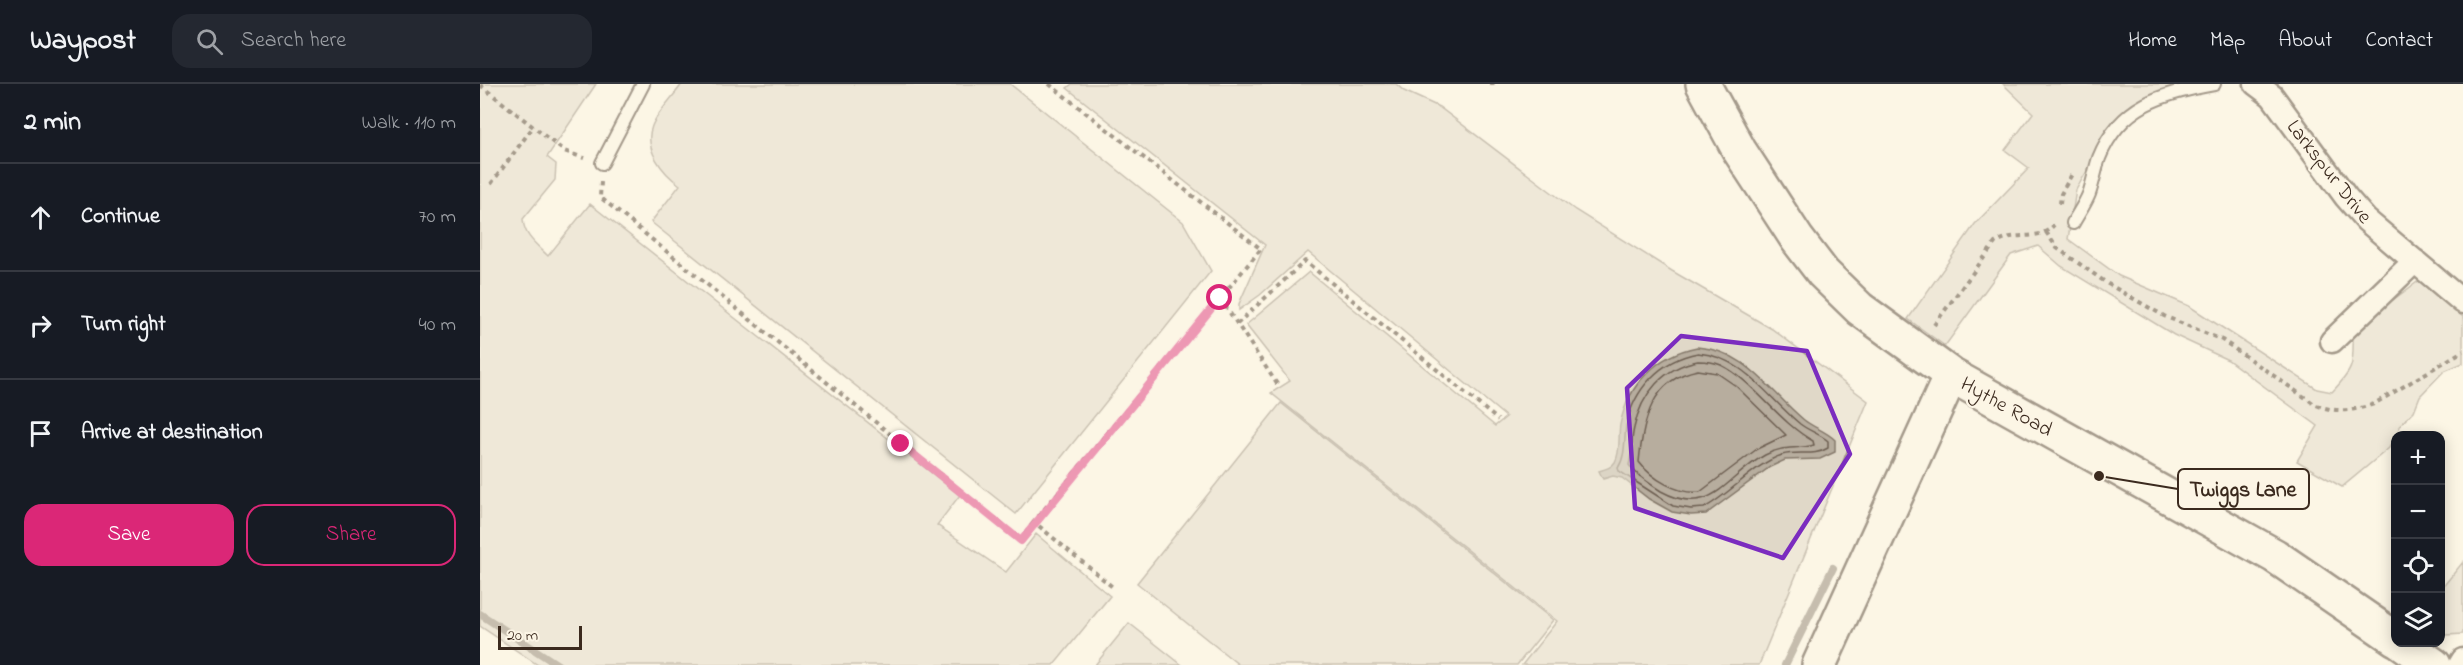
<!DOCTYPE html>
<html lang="en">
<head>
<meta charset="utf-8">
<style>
  :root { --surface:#171b24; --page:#242831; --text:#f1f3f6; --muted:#9ea1a6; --line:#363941; --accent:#db2777 }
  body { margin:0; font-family:"Indie Flower",sans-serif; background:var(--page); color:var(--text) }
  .controls { position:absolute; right:18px; bottom:18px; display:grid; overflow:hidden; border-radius:12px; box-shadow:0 3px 15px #0003 }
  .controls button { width:54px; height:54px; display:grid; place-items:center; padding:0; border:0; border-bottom:2px solid var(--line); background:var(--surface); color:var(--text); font:30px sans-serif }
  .scale { position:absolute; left:18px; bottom:15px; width:84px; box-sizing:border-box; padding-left:6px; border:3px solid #3b2a1e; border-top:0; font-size:16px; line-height:21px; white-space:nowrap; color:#3b2a1e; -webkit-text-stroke:4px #fcf5e5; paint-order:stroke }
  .stop { position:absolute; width:18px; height:18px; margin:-14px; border:4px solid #db2777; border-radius:50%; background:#fff }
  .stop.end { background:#db2777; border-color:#fff; box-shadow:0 2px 6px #0008 }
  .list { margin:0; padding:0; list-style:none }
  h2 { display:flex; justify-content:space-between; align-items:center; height:78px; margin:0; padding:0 24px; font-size:26px }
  h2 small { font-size:20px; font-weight:400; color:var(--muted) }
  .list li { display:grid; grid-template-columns:39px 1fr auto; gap:18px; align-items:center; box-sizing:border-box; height:108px; padding:0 24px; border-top:2px solid var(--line) }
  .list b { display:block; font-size:22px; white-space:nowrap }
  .list em { font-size:20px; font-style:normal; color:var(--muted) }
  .actions { display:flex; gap:12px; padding:18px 24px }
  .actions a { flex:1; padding:14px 0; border:2px solid var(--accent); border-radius:18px; text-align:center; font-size:21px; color:var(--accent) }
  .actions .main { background:var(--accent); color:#fff }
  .icon { flex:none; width:33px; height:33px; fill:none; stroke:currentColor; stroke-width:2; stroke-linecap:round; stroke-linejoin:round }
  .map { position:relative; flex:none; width:1983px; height:581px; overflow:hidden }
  header { display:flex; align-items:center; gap:36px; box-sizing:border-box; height:84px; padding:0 30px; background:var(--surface); border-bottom:2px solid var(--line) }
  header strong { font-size:28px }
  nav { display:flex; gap:33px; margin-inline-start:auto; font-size:21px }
  .search { width:420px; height:54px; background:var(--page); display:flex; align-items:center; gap:15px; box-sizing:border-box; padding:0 21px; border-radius:18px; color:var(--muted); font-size:22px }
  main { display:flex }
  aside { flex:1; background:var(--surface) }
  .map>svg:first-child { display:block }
</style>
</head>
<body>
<header>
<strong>Waypost</strong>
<div class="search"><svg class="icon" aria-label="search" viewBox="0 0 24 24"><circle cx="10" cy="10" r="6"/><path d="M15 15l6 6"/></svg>Search here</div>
<nav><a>Home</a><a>Map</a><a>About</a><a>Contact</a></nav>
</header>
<main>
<aside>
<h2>2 min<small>Walk · 110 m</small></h2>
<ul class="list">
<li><svg class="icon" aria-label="ahead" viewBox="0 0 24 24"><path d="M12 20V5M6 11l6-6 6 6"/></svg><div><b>Continue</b></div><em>70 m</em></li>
<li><svg class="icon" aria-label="right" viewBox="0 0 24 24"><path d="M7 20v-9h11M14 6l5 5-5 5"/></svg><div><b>Turn right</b></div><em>40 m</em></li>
<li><svg class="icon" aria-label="arrive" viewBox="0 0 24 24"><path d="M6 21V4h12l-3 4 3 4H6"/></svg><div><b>Arrive at destination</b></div></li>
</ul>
<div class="actions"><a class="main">Save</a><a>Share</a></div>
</aside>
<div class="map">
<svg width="1983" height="581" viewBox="0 0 1983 581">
  <rect width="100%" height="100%" fill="#fcf5e5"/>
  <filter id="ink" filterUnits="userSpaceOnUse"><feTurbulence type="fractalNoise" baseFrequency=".0167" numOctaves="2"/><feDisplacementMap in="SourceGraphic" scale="12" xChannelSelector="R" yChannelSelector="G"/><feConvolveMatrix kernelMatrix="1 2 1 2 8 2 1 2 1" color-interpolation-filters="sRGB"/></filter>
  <g filter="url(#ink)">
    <path fill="#e0d8c8" stroke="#8e8173" stroke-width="1.5" d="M 0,0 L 116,0 L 67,73 L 76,80 L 75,96 L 43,135 C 44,152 56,160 68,172 L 110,120 L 480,411 L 457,441 L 526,488 L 556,450 L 630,512 L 574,581 L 58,581 L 0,542 Z
      M 202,0 L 530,0 L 703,138 L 731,187 L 536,430 L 171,138 L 200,101 C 183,89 163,65 172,42 C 177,29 194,12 202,0 Z
      M 592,0 L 916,0 L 924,7 L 959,23 L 1095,126 L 1192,187 L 1292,245 L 1388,317 L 1279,581 L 1042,581 L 1077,537 L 791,309 L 810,297 L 766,241 L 829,188 L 1015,342 L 1026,333 L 828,168 L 780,211 L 759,226 L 759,220 L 785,161 L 587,4 Z
      M 1523,0 L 1714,0 L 1632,43 L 1596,106 L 1588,155 L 1639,192 L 1709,222 L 1837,305 L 1852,308 C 1873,286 1874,282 1873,251 L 1898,227 L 1940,196 L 1983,233 L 1983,279 L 1964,287 L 1940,312 L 1934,327 L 1922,339 L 1909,364 L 1862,403 L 1817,377 L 1838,342 L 1748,276 L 1694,251 L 1581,182 L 1558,162 L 1531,171 L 1465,262 L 1428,235 L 1495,140 L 1549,84 L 1525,66 L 1553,29 Z
      M 801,319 L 1073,536 L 1037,581 L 759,581 L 657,499 Z
      M 1983,478 L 1983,550 L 1966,551 L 1961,549 L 1961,505 Z
      M 649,539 L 702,581 L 615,581 Z"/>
    <path fill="#b7ad9e" stroke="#85796b" stroke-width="1.5" d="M 1217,263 C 1268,267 1288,306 1324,336 C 1334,344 1346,347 1355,356 L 1355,368 L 1340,375 L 1305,376 L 1290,383 L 1226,430 L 1211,431 L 1192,428 L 1169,415 L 1142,394 L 1133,392 L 1123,395 L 1119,387 C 1126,385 1131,384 1135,378 C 1141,368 1138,352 1140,341 C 1148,300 1177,271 1217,263 Z"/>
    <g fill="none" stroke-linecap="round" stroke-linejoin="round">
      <path stroke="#6d5e51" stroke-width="1.5" d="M 1218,269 C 1264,273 1287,313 1320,340 C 1329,347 1340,350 1348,357 L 1348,364 C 1334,373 1318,366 1302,371 C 1276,379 1249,411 1224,424 L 1211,425 L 1193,422 L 1139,387 L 1138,384 C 1146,372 1144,356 1146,342 C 1154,305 1180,276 1218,269 Z
        M 1218,277 C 1226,277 1234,278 1241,281 C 1274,297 1297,337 1333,357 L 1334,361 C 1316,366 1303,361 1285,371 C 1245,393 1232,435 1181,407 C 1170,400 1156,391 1149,381 C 1152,369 1151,356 1154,344 C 1161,310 1184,283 1218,277 Z
        M 1218,286 L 1237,289 L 1256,302 L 1306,351 L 1277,365 L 1220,408 C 1198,411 1171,394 1159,378 C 1163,337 1171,295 1218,286 Z"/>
      <path stroke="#85796b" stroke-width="8" d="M 0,530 L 78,581
        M 1305,581 L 1353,484"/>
      <defs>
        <path id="lane" d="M 122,79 L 163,0
          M 1593,139 C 1598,130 1605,120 1609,110 C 1613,99 1615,86 1619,74 C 1640,21 1683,9 1734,0"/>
        <path id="street" d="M 1776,0 L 1792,12 L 1866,113 L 1886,136 L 1983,218
          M 1852,257 L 1935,177
          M 1980,581 L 1983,576"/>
        <path id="secondary" d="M 1223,0 L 1259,66 L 1317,155 L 1343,189 L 1380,225 L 1471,291 L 1795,472 L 1916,555
          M 1921,558 L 1954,581
          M 1339,581 L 1471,291"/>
      </defs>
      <use href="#lane" stroke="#3b2a1e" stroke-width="16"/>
      <use href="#street" stroke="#3b2a1e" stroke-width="27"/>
      <use href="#secondary" stroke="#3b2a1e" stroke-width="38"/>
      <path stroke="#3b2a1e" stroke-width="4" stroke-dasharray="4.5 4.5" stroke-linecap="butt" d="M 569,0 L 781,165 L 554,438 L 635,505
        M 1010,0 L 1015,0
        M 0,1 L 84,67 L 104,74
        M 121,98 L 120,113 L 541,457 L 554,438
        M 11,100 L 53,43
        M 1580,120 L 1581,110 L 1593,88
        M 1566,148 L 1577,164 L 1628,200 L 1684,232 L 1742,256 L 1836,321 C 1856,329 1874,327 1894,320 L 1983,267
        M 740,214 L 799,303
        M 757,240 L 825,177 L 1018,336
        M 1454,241 L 1515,159 C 1534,146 1558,159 1574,141"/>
      <use href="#lane" stroke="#fcf5e5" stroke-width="12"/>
      <use href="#street" stroke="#fcf5e5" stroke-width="22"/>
      <use href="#secondary" stroke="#fcf5e5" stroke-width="33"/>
    </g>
  </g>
  <g fill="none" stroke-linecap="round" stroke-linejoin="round" filter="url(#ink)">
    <path stroke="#db2777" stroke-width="8" d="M 421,360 L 541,457 L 740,214"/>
  </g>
  <path d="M0 0H1983V581H0ZM 1201,252 L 1327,267 L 1370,370 L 1303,474 L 1155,424 L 1147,304 Z" fill="#fcf5e5" fill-opacity=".55" fill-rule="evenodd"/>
  <path fill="none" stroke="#7b2cbf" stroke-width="4.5" stroke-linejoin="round" d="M 1201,252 L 1327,267 L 1370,370 L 1303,474 L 1155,424 L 1147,304 Z"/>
  <g text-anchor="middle" stroke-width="4.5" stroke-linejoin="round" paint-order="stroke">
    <g font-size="21" fill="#3b2a1e" stroke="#fcf5e5">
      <text transform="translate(1850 87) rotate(52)" y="7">Larkspur Drive</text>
      <text transform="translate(1527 322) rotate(29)" y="7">Hythe Road</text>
    </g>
  </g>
  <path fill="none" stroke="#3b2a1e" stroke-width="2" d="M1619 392L1698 405"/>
  <circle fill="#3b2a1e" stroke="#fcf5e5" stroke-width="2" cx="1619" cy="392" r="6"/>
  <rect fill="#fcf5e5" stroke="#3b2a1e" stroke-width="2" x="1698" y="385" width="131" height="40" rx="6"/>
  <g font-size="22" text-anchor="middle" font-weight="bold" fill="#3b2a1e">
    <text x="1763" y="412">Twiggs Lane</text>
  </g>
</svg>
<div class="controls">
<button>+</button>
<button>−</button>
<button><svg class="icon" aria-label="locate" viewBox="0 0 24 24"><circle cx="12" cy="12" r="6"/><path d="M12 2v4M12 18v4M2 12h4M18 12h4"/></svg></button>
<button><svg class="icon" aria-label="layers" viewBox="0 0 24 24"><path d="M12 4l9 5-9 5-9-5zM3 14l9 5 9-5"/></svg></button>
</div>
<div class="scale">20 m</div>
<div class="stop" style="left:740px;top:214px"></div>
<div class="stop end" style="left:421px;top:360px"></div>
</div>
</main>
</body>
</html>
